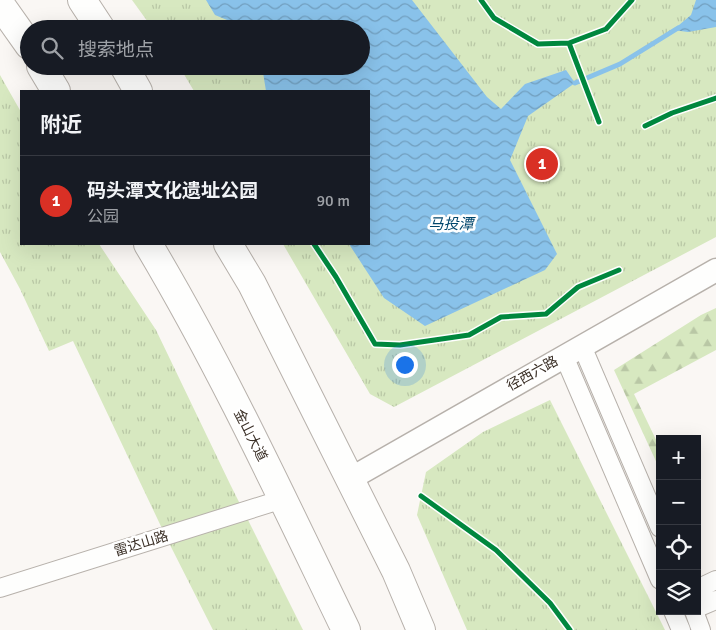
<!DOCTYPE html>
<html lang="zh">
<head>
<meta charset="utf-8">
<style>
  :root { --surface:#171b24; --page:#20242c; --text:#f1f3f6; --muted:#9ea1a6; --line:#363941; --accent:#d93025 }
  body { margin:0; font-family:Signika,"Noto Sans SC",sans-serif; background:var(--page); color:var(--text) }
  .controls { position:absolute; right:15px; bottom:15px; display:grid; overflow:hidden; border-radius:0px; box-shadow:0 5px 20px #0002 }
  .controls button { width:45px; height:45px; display:grid; place-items:center; padding:0; border:0; border-bottom:1px solid var(--line); background:var(--surface); color:var(--text); font:25px sans-serif }
  .you { position:absolute; left:404px; top:364px; width:18px; height:18px; margin:-12px; border:4px solid #fff; border-radius:50%; background:#1a73e8; box-shadow:0 0 0 8px #1a73e833 }
  .badge { display:grid; place-items:center; width:32px; height:32px; border-radius:50%; background:var(--accent); color:#fff; font-size:16px; font-weight:700 }
  .pin { position:absolute; translate:-50% -50%; border:2px solid #fff; box-shadow:0 1px 5px #0006 }
  .list { margin:0; padding:0; list-style:none }
  h2 { display:flex; justify-content:space-between; align-items:center; height:65px; margin:0; padding:0 20px; font-size:21px }
  h2 small { font-size:16px; font-weight:400; color:var(--muted) }
  .list li { display:grid; grid-template-columns:32px 1fr auto; gap:15px; align-items:center; box-sizing:border-box; height:90px; padding:0 20px; border-top:1px solid var(--line) }
  .list b { display:block; font-size:19px; white-space:nowrap }
  .list p { margin:0; font-size:16px; white-space:nowrap; color:var(--muted) }
  .list em { font-size:16px; font-style:normal; color:var(--muted) }
  .icon { flex:none; width:28px; height:28px; fill:none; stroke:currentColor; stroke-width:2; stroke-linecap:round; stroke-linejoin:round }
  .map { position:relative; flex:none; width:716px; height:630px; overflow:hidden }
  .search { position:absolute; background:var(--surface); box-shadow:0 5px 20px #0002; left:20px; top:20px; width:350px; height:55px; display:flex; align-items:center; gap:12px; box-sizing:border-box; padding:0 18px; border-radius:28px; color:var(--muted); font-size:19px }
  .panel { position:absolute; background:var(--surface); box-shadow:0 5px 20px #0002; left:20px; top:90px; width:350px; height:155px; border-radius:0px }
  .map>svg:first-child { display:block }
</style>
</head>
<body>
<div class="map">
<svg width="716" height="630" viewBox="0 0 716 630">
  <defs>
    <pattern id="forest-firs" width="22" height="20" patternUnits="userSpaceOnUse" patternTransform="scale(1.25)"><rect width="22" height="20" fill="#d7e8c0"/><path d="M5 1l3.5 6h-7zM16 11l3.5 6h-7z" fill="#b9c7a5"/></pattern>
    <pattern id="park-tufts" width="24" height="20" patternUnits="userSpaceOnUse" patternTransform="scale(1.25)"><rect width="24" height="20" fill="#d7e8c0"/><path d="M3 7l-1-3M5 7V3M7 7l1-3M15 17l-1-3M17 17v-4M19 17l1-3" fill="none" stroke="#b9c7a5"/></pattern>
    <pattern id="water-waves" width="16" height="10" patternUnits="userSpaceOnUse" patternTransform="scale(1.25)"><rect width="16" height="10" fill="#89c2ea"/><path d="M0 5q4-4 8 0t8 0" fill="none" stroke="#719ebe"/></pattern>
  </defs>
  <rect width="100%" height="100%" fill="#faf7f4"/>
  <path fill="url(#forest-firs)" d="M 716,308 L 716,350 L 634,394 L 660,448 L 660,470 L 614,370 L 701,315 Z"/>
  <path fill="url(#park-tufts)" d="M 132,0 L 716,0 L 716,237 L 394,407 L 370,394 L 283,244 L 369,244 L 369,91 L 194,91 L 179,66 L 361,66 L 361,29 L 153,29 Z
    M 0,75 L 21,112 L 21,244 L 99,244 L 156,330 L 230,484 L 303,630 L 213,630 L 167,539 L 73,341 L 49,351 L 20,289 L 0,252 Z
    M 550,400 L 665,630 L 467,630 L 417,515 L 426,472 L 483,432 Z"/>
  <path fill="url(#water-waves)" d="M 206,0 L 412,0 L 487,97 L 501,109 L 525,84 L 566,70 L 575,83 L 528,116 L 510,160 L 557,254 L 545,270 L 425,326 L 384,298 L 349,244 L 369,244 L 369,91 L 266,91 L 262,66 L 361,66 L 361,29 L 249,29 L 215,15 Z
    M 696,0 L 716,0 L 716,27 L 688,32 L 673,30 L 691,15 Z"/>
  <g fill="none" stroke-linecap="round" stroke-linejoin="round">
    <path stroke="#89c2ea" stroke-width="5" d="M 575,83 L 620,64 L 678,28"/>
    <defs>
      <path id="minor" d="M 582,346 L 660,528
        M 564,356 L 660,580
        M 0,588 L 283,499
        M 697,589 L 716,580
        M 697,608 L 716,600
        M 673,611 L 681,630
        M 694,611 L 701,630"/>
      <path id="tertiary" d="M 350,479 L 716,270"/>
      <path id="primary" d="M 82,0 L 101,29
        M 0,4 L 29,45
        M 41,66 L 56,91
        M 124,66 L 138,91
        M 148,244 C 222,368 283,500 346,630
        M 228,244 L 252,284 L 396,571 L 421,630"/>
    </defs>
    <use href="#minor" stroke="#b7b1ab" stroke-width="20"/>
    <use href="#tertiary" stroke="#b7b1ab" stroke-width="25"/>
    <use href="#primary" stroke="#b7b1ab" stroke-width="30"/>
    <use href="#minor" stroke="#fefefd" stroke-width="18"/>
    <use href="#tertiary" stroke="#fefefd" stroke-width="22"/>
    <use href="#primary" stroke="#fefefd" stroke-width="28"/>
    <defs>
      <path id="cycleway" d="M 481,0 L 494,18 L 538,44 L 569,43
        M 599,122 L 569,43 L 606,29 L 632,0
        M 645,126 L 672,113 L 716,98
        M 314,244 L 336,277 L 375,344 L 400,345 L 469,335 L 501,317 L 546,314 L 578,287 L 619,270
        M 421,496 L 496,550 L 550,603 L 570,630"/>
    </defs>
    <use href="#cycleway" stroke="#fff" stroke-width="8"/>
    <use href="#cycleway" stroke="#00873e" stroke-width="5"/>
  </g>
  <g text-anchor="middle" stroke-width="5" stroke-linejoin="round" paint-order="stroke">
    <g font-size="14" fill="#3b3027" stroke="#fff">
      <text transform="translate(532 373) rotate(-29)" y="5">径西六路</text>
      <text transform="translate(251 435) rotate(63)" y="5">金山大道</text>
      <text transform="translate(141 543) rotate(-17)" y="5">雷达山路</text>
    </g>
    <g font-size="15" font-style="italic" fill="#00466c" stroke="#fff">
      <text x="451" y="229">马投潭</text>
    </g>
  </g>
</svg>
<div class="controls">
<button>+</button>
<button>−</button>
<button><svg class="icon" aria-label="locate" viewBox="0 0 24 24"><circle cx="12" cy="12" r="6"/><path d="M12 2v4M12 18v4M2 12h4M18 12h4"/></svg></button>
<button><svg class="icon" aria-label="layers" viewBox="0 0 24 24"><path d="M12 4l9 5-9 5-9-5zM3 14l9 5 9-5"/></svg></button>
</div>
<div class="you"></div>
<div class="pin badge" style="left:542px;top:164px">1</div>
<div class="search"><svg class="icon" aria-label="search" viewBox="0 0 24 24"><circle cx="10" cy="10" r="6"/><path d="M15 15l6 6"/></svg>搜索地点</div>
<section class="panel">
<h2>附近<small></small></h2>
<ul class="list">
<li><span class="badge">1</span><div><b>码头潭文化遗址公园</b><p>公园</p></div><em>90 m</em></li>
</ul>
</section>
</div>
</body>
</html>
